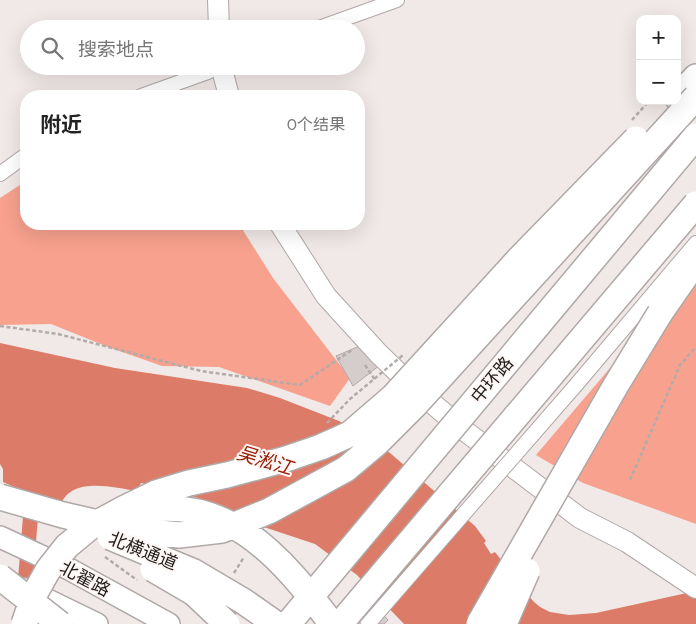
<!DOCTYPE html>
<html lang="zh">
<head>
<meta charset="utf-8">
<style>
  :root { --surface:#fff; --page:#f6f6f6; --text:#222; --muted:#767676; --line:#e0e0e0 }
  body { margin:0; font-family:Figtree,"Noto Sans SC",sans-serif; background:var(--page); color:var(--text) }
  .controls { position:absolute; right:15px; top:15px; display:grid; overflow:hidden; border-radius:10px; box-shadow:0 5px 20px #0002 }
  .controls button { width:45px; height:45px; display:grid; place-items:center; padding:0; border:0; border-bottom:1px solid var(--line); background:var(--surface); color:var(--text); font:25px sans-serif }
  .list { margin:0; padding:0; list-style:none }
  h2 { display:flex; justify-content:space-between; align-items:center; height:65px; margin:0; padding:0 20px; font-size:21px }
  h2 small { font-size:16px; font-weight:400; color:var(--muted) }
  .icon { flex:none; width:28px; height:28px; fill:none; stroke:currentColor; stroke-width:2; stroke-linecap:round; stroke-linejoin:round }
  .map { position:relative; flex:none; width:696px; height:624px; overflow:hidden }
  .search { position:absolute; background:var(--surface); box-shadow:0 5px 20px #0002; left:20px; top:20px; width:345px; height:55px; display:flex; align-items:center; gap:12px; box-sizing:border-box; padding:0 18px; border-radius:28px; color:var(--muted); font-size:19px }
  .panel { position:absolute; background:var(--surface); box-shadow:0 5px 20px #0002; left:20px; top:90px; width:345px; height:140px; border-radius:20px }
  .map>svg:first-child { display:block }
</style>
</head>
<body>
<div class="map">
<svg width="696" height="624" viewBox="0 0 696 624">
  <rect width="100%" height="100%" fill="#f0e9e7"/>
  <path fill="#f7a18e" d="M 26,181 L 26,224 L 239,224 L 273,278 L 350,378 L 330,406 L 219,367 L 162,366 L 108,347 L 51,324 L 0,325 L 0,198 Z
    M 696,267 L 696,524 L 583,483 L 536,455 Z"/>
  <path fill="#dc7b67" d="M 0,343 L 115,368 L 247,388 L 280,398 L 339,421 L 375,443 L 390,453 L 475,526 L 486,541 L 484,543 L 491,554 L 495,552 L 533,601 L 540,607 L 550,612 L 569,615 L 596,613 L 696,591 L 696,624 L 404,624 L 357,575 L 315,544 L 198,505 L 198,498 L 171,489 L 141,483 L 137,491 C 114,488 73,476 61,504 L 33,495 L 3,482 L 3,469 L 0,464 Z"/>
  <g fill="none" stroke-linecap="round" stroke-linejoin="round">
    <path stroke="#dc7b67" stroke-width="15" d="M 24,598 L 32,498"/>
  </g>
  <path fill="#d5cdcc" stroke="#afa8a7" d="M 362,345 L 380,365 L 353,386 L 336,356 Z
    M 376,607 L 388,620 L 384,624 L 357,624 Z"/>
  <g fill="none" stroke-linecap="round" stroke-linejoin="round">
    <defs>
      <path id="street" d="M 316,29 L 397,0
        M 141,96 L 208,72 L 215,66
        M 0,174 L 26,155
        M 576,385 L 696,243"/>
      <path id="secondary" d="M 218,0 L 219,29
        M 221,66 L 229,96
        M 280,224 L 326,296 L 378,353 L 413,387 L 465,431 L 580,518 L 627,542 L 696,588"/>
      <path id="primary" d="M 0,537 L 69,569 L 169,624
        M 25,589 L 97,624"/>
      <path id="highway" d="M 677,97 L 696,77
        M 660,313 L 696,261"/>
    </defs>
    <use href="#street" stroke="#afa8a6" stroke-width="16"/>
    <use href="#secondary" stroke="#afa8a6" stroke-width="22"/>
    <use href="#primary" stroke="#afa8a6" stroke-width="24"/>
    <use href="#highway" stroke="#afa8a6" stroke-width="28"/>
    <path stroke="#b1acaa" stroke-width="2.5" stroke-dasharray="4 2.5" stroke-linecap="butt" d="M 0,326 L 58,334 L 201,371 L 300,385 L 352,350
      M 365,365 L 375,380
      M 630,480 L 680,365 L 696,347
      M 105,557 L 137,580"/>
    <use href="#street" stroke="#fff" stroke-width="14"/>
    <use href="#secondary" stroke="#fff" stroke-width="20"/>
    <use href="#primary" stroke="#fff" stroke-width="21"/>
    <use href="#highway" stroke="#fff" stroke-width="25"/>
    <defs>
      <path id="street-bridge" d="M 368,624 L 576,385"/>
      <path id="highway-bridge" d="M 0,497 L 63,515 L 129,530 L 179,535 L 222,530 L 269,511 L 346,469 L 377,443 L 414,406 L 696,97
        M 130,513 C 226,490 280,556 332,624
        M 110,537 L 194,572 L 243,601 L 276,624
        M 153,569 L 194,593 L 227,624
        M 0,577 L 60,624
        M 24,624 L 34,595 L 48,570 L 67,546 L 90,527 L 125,508 L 156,493 L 189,483 L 227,475 L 286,459 L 321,447 L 350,434 L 394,396 L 520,258 L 636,139
        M 288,624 L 696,136
        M 340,624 L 696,204
        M 479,624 L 616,385 L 660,313
        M 504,624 L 527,571"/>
    </defs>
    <use href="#street-bridge" stroke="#afa8a6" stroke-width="16" stroke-linecap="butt"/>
    <use href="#highway-bridge" stroke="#afa8a6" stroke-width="28" stroke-linecap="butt"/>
    <path stroke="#b1acaa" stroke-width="2.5" stroke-dasharray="4 2.5" stroke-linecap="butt" d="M 632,120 L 649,101
      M 327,423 L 350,399 L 403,355
      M 234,573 L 244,557"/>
    <use href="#street-bridge" stroke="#fff" stroke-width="14"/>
    <use href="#highway-bridge" stroke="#fff" stroke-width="25"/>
  </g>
  <g text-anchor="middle" stroke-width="4" stroke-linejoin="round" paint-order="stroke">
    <g font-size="18" fill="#201e1d" stroke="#fef6f4">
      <text transform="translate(492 380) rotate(-50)" y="6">中环路</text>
      <text transform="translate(143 551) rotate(22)" y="6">北横通道</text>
      <text transform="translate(85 579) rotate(28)" y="6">北翟路</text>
    </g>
    <g font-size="19" font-style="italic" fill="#942007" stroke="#fef6f4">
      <text transform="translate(265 460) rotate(17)" y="7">吴淞江</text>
    </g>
  </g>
</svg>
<div class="controls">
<button>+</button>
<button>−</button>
</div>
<div class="search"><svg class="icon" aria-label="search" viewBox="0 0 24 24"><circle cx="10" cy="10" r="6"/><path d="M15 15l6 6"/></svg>搜索地点</div>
<section class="panel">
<h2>附近<small>0个结果</small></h2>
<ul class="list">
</ul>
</section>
</div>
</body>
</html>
